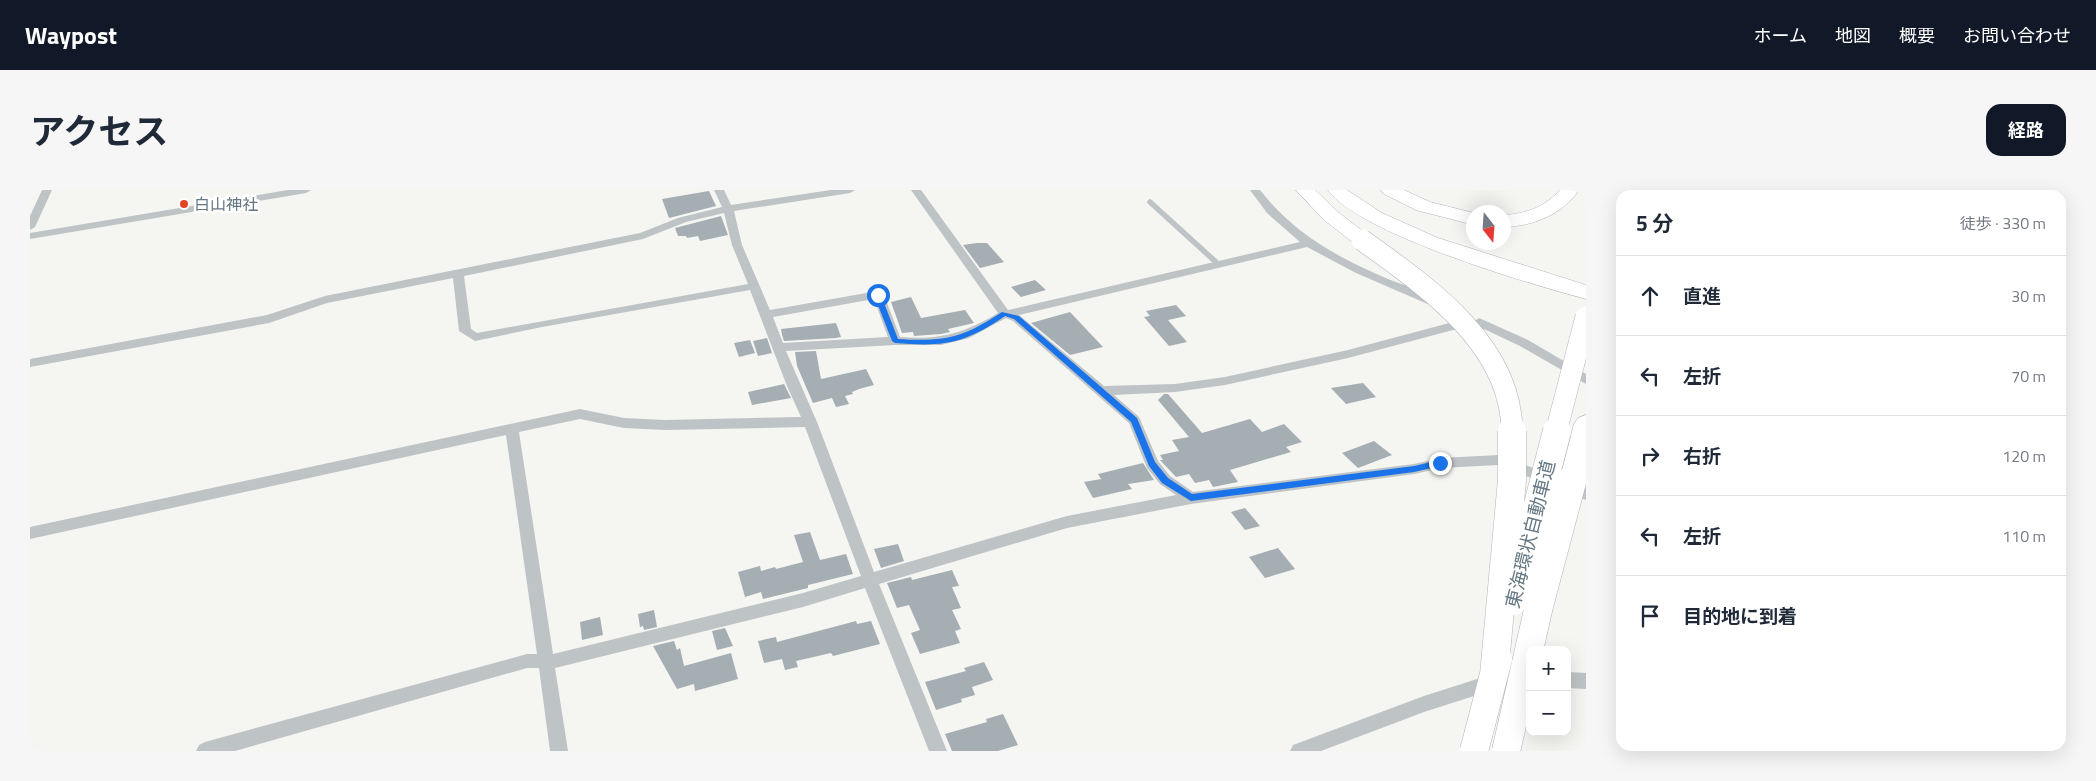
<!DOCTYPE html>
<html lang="ja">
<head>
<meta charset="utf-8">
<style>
  :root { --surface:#fff; --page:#f6f6f7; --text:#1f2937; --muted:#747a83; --line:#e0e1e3; --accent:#111827 }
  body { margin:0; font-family:"Titillium Web","Noto Sans JP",sans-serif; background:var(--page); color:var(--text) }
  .controls { position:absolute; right:15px; bottom:15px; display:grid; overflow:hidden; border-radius:10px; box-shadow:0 5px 20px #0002 }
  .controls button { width:45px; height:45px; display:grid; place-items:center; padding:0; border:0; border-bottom:1px solid var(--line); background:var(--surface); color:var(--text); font:25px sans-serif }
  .compass { position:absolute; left:1436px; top:15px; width:45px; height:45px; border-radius:50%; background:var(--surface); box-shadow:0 5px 20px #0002; rotate:163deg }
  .stop { position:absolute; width:15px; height:15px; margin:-11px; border:4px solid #1a73e8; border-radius:50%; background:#fff }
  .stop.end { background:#1a73e8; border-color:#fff; box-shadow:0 1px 5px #0008 }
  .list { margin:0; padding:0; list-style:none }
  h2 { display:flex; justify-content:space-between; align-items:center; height:65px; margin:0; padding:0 20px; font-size:21px }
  h2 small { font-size:16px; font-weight:400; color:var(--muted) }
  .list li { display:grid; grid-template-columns:32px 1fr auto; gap:15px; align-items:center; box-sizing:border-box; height:80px; padding:0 20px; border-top:1px solid var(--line) }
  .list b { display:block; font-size:19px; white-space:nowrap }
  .list em { font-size:16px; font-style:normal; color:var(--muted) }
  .icon { flex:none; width:28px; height:28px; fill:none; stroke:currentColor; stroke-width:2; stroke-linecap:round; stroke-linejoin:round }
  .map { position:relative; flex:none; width:1556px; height:561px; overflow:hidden; border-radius:15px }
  header { display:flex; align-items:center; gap:30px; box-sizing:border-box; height:70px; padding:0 25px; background:var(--accent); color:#fff }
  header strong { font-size:24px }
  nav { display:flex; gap:28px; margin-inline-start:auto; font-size:18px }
  .intro { display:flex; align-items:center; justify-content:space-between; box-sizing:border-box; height:120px; padding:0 30px }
  h1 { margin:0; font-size:35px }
  .button { padding:12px 22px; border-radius:15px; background:var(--accent); color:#fff; font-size:18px; font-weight:700 }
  main { display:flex; gap:30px; padding:0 30px }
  aside { flex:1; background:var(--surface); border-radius:15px; box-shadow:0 5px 20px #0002 }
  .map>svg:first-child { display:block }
</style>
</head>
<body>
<header>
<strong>Waypost</strong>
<nav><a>ホーム</a><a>地図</a><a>概要</a><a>お問い合わせ</a></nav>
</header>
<div class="intro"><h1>アクセス</h1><a class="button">経路</a></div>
<main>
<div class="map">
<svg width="1556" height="561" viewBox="0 0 1556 561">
  <rect width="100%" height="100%" fill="#f5f5f2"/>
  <path fill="#a5aeb3" d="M 679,1 L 686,16 L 639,28 L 632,9 Z
    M 691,26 L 698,45 L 670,51 L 668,46 L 657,48 L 656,46 L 648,46 L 645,38 Z
    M 947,53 L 957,53 L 974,72 L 950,78 L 933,55 Z
    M 1005,90 L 1016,100 L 991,107 L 981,97 Z
    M 881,107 L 891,128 L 935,120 L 944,133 L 918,139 L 920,142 L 911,144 L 884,146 L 883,142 L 872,143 L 861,112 Z
    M 1146,115 L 1156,126 L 1138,130 L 1157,152 L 1139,156 L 1114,127 L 1120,126 L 1116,121 Z
    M 1040,122 L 1073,157 L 1040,165 L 1001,133 Z
    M 806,133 L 811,147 L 806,148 L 754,151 L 752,145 L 751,139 Z
    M 737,148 L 742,163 L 728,166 L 723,151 Z
    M 720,150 L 725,163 L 709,167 L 704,153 Z
    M 786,161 L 791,189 L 836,179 L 844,195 L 829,199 L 822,202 L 823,204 L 815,206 L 819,214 L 806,217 L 802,208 L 783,213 L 767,176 L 765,162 Z
    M 1333,193 L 1346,207 L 1316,214 L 1301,198 Z
    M 754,194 L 761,208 L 722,215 L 718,202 Z
    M 1134,204 L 1138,204 L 1172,243 L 1220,229 L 1232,242 L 1254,234 L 1272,252 L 1256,257 L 1261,262 L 1200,280 L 1208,292 L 1183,297 L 1179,290 L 1165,293 L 1159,284 L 1146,287 L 1130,270 L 1133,270 L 1130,265 L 1149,261 L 1142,250 L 1159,247 L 1128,210 Z
    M 1344,251 L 1362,265 L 1328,278 L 1312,263 Z
    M 1113,273 L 1124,290 L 1098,294 L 1102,299 L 1063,308 L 1054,292 L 1071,289 L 1068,284 Z
    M 1215,318 L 1230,336 L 1215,340 L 1201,322 Z
    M 780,342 L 790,370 L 816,364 L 823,384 L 778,395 L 778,398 L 733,409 L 731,402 L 715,407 L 708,382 L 730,376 L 731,381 L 745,377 L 746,379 L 773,372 L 764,345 Z
    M 868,354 L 874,371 L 851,378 L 844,359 Z
    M 1248,358 L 1265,379 L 1235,388 L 1219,367 Z
    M 922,380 L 929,396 L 922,397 L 931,418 L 922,420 L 931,439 L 925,441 L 930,453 L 890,464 L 881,443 L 890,440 L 879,415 L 867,418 L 857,393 L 881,387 L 882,390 Z
    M 624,420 L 627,437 L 614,440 L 613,436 L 610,437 L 608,424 Z
    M 570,427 L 573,445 L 552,450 L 550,432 Z
    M 826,431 L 827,434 L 841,431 L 850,454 L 803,466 L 801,463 L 766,471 L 768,477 L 755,480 L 752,469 L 734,473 L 728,451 L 746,447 L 747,452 Z
    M 695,438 L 703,456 L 687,460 L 682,441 Z
    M 644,451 L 647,460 L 650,458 L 654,476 L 701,463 L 708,489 L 665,501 L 664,494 L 647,499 L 623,456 Z
    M 954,472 L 963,490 L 942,497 L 945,505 L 931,509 L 932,512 L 906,520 L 895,492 L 936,481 L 934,478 Z
    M 973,524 L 988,555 L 968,561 L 922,561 L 915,544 L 957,532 L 956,529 Z"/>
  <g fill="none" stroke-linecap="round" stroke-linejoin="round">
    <defs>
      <path id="motorway" d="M 1266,0 L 1285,0 L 1308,22 L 1339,46 L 1342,50 L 1339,54 L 1325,54 L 1294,30 Z
        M 1298,0 L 1317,0 L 1352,23 L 1408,48 L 1556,95 L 1556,109 C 1500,94 1329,44 1298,0 Z
        M 1351,0 L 1374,0 L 1400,12 L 1444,23 L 1444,35 L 1386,20 L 1354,4 Z
        M 1530,0 L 1549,0 C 1532,25 1503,36 1474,37 L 1474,25 C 1496,24 1515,17 1530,0 Z
        M 1556,225 L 1556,286 L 1552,295 L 1543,298 L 1534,295 L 1530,288 L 1544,234 L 1548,228 Z"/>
    </defs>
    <use href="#motorway" stroke="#b2b6b9" stroke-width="1"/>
    <path stroke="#bec3c6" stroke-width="5.5" d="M 1120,12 L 1187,73"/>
    <path fill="#bec3c6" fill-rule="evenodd" d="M 12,0 L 22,0 L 5,37 L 0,40 L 0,26 Z
      M 258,0 L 281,0 L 276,3 L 0,49 L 0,43 Z
      M 684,0 L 694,0 L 701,15 L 801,0 L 825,0 L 820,3 L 704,21 L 712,55 L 740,120 L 848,101 L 854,105 L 870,147 C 910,150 933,144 968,123 L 881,0 L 891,0 L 978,120 L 1270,52 L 1237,23 L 1220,0 L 1230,0 C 1264,44 1307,67 1358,89 C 1370,94 1402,103 1410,112 L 1404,116 L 1400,115 L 1326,83 L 1277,57 L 989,125 L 1074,196 L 1145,194 L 1195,187 L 1318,160 L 1423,132 L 1443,132 L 1449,128 L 1498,150 L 1556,184 L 1556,194 L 1490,156 L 1454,139 L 1423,140 L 1318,168 L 1195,195 L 1145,202 L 1084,205 L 1109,227 L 1128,271 L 1140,286 L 1163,302 L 1384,274 L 1411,268 L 1469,265 L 1556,298 L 1556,310 L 1468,275 L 1411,278 L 1384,284 L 1161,314 L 1037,338 L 849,394 L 917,561 L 899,561 L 835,398 L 773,417 L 525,478 L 538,561 L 520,561 L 509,478 L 497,478 L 205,561 L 166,561 L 169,555 L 175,552 L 497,464 L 507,464 L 476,245 L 0,349 L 0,337 L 550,219 L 594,228 L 635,230 L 771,227 L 757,196 L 720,100 L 512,137 L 445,151 L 429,141 L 423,88 L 297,113 L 239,133 L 0,177 L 0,169 L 237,125 L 295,106 L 610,43 L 648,28 L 692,17 ZM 694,23 L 702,55 L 718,94 L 447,143 L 441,139 L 434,86 L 613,49 L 656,32 ZM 844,109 L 858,147 L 753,153 L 743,127 ZM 976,128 L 983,131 L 1099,233 L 1117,278 L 1130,294 L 1146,305 L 1037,326 L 844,382 L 787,232 L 756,161 L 865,155 L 911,155 L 939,148 ZM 550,229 L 594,238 L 635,240 L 775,237 L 831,386 L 773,403 L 523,464 L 489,242 Z
      M 1497,479 L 1500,480 L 1500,494 L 1497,495 L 1469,498 L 1394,522 L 1291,561 L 1260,561 L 1263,555 L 1394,506 L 1469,482 Z
      M 1537,482 L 1556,483 L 1556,499 L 1537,498 Z"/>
    <use href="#motorway" fill="#fff" fill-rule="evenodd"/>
    <defs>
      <path id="motorway-bridge-far1" d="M 1332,50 C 1396,96 1482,154 1482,242
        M 1526,242 L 1556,127"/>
      <path id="motorway-bridge" d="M 1483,411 L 1527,241
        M 1464,485 L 1482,290 L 1482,241
        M 1444,561 L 1468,469
        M 1476,561 L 1509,416 L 1543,288"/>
    </defs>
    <use href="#motorway-bridge-far1" stroke="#b2b6b9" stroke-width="22" stroke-linecap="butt"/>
    <use href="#motorway-bridge" stroke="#b2b6b9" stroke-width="29" stroke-linecap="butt"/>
    <use href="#motorway-bridge-far1" stroke="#fff" stroke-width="21"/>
    <use href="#motorway-bridge" stroke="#fff" stroke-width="28"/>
  </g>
  <path fill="#1a73e8" d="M 848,103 L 851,105 L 868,149 C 914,152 933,148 972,122 L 989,126 L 1107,228 L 1125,272 L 1138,288 L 1162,304 L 1384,276 L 1410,270 L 1415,273 L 1410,276 L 1384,282 L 1161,311 L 1132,293 L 1119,276 L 1101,232 L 984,129 L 975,126 C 934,154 914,157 865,153 L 862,151 L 844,105 Z"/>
  <circle fill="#e34424" stroke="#fff" stroke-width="2" cx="154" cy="14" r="5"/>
  <g text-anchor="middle" stroke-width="5" stroke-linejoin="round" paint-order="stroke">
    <g font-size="16" fill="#647783" stroke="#fff" text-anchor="start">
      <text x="164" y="20">白山神社</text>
    </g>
    <g font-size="19" fill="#647783" stroke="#fff">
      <text transform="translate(1500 344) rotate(-76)" y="7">東海環状自動車道</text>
    </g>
  </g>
</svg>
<div class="controls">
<button>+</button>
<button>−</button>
</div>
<svg class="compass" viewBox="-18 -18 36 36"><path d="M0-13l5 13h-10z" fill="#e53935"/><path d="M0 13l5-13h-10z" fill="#747a83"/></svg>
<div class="stop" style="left:848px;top:105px"></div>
<div class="stop end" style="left:1410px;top:273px"></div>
</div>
<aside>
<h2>5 分<small>徒歩 · 330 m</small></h2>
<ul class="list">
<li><svg class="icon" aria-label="ahead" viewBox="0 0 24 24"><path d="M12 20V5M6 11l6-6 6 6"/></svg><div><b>直進</b></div><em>30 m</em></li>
<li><svg class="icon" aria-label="left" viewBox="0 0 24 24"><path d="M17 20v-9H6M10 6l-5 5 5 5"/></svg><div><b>左折</b></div><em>70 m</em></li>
<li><svg class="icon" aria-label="right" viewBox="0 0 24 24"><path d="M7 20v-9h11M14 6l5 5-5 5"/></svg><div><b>右折</b></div><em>120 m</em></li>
<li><svg class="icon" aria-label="left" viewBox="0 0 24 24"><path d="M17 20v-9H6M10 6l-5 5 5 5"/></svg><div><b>左折</b></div><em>110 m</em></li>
<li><svg class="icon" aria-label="arrive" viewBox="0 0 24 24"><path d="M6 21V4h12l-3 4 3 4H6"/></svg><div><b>目的地に到着</b></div></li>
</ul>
</aside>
</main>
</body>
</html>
